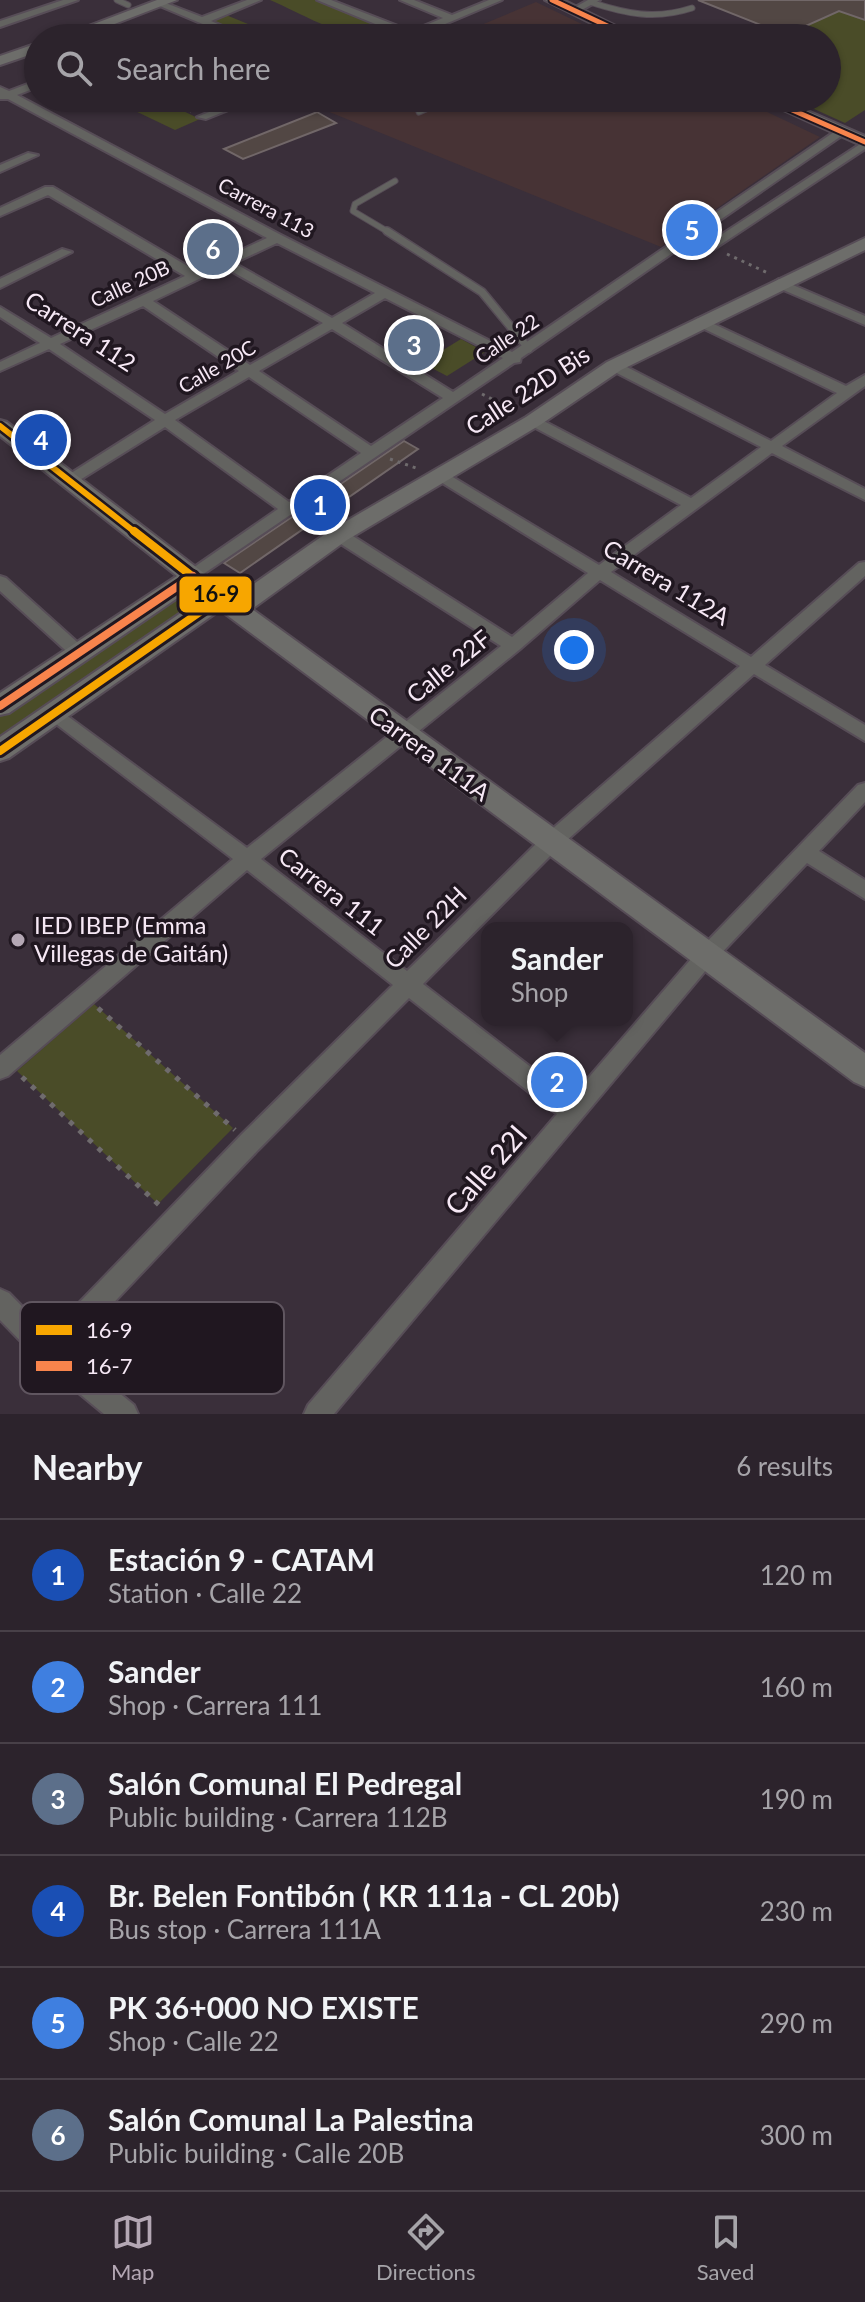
<!DOCTYPE html>
<html lang="en">
<head>
<meta charset="utf-8">
<style>
  :root { --surface:#2c232c; --page:#382f38; --text:#f1f3f6; --muted:#a6a4a9; --line:#484048; --accent:#b4a7b4 }
  body { margin:0; font-family:Lato,sans-serif; background:var(--page); color:var(--text) }
  .you { position:absolute; left:574px; top:650px; width:28px; height:28px; margin:-20px; border:6px solid #fff; border-radius:50%; background:#1a73e8; box-shadow:0 0 0 12px #1a73e833 }
  .badge { display:grid; place-items:center; width:52px; height:52px; border-radius:50%; background:var(--accent); color:#fff; font-size:26px; font-weight:700 }
  .pin { position:absolute; translate:-50% -50%; border:4px solid #fff; box-shadow:0 2px 8px #0006 }
  .popup { position:absolute; left:481px; top:922px; width:152px; height:104px; box-sizing:border-box; display:grid; place-content:center; border-radius:16px; background:var(--surface); filter:drop-shadow(0 2px 6px #0005); font-size:26px; white-space:nowrap; color:var(--muted) }
  .popup b { font-size:30px; color:var(--text) }
  .popup::after { content:''; position:absolute; left:50%; top:100%; margin-left:-16px; border:16px solid transparent; border-top-color:var(--surface) }
  .list { margin:0; padding:0; list-style:none }
  h2 { display:flex; justify-content:space-between; align-items:center; height:104px; margin:0; padding:0 32px; font-size:34px }
  h2 small { font-size:26px; font-weight:400; color:var(--muted) }
  .list li { display:grid; grid-template-columns:52px 1fr auto; gap:24px; align-items:center; box-sizing:border-box; height:112px; padding:0 32px; border-top:2px solid var(--line) }
  .list b { display:block; font-size:30px; white-space:nowrap }
  .list p { margin:0; font-size:26px; white-space:nowrap; color:var(--muted) }
  .list em { font-size:26px; font-style:normal; color:var(--muted) }
  .icon { flex:none; width:44px; height:44px; fill:none; stroke:currentColor; stroke-width:2; stroke-linecap:round; stroke-linejoin:round }
  .map { position:relative; flex:none; width:865px; height:1414px; overflow:hidden }
  .search { position:absolute; background:var(--surface); box-shadow:0 2px 6px #0004; left:24px; right:24px; top:24px; height:88px; display:flex; align-items:center; gap:20px; box-sizing:border-box; padding:0 28px; border-radius:44px; color:var(--muted); font-size:30px }
  .sheet { height:776px; background:var(--surface) }
  nav { display:flex; justify-content:space-around; align-items:center; box-sizing:border-box; height:112px; border-top:2px solid var(--line); background:var(--surface); font-size:22px; color:var(--muted) }
  nav a { display:grid; justify-items:center; gap:4px }
  nav .on { color:var(--accent) }
  .map>svg:first-child { display:block }
</style>
</head>
<body>
<div class="map">
<svg width="865" height="1414" viewBox="0 0 865 1414">
  <rect width="100%" height="100%" fill="#3a2f3a"/>
  <path fill="#473335" d="M 536,2 L 611,38 L 450,38 Z
    M 305,98 L 738,98 L 820,137 L 661,247 L 300,100 Z"/>
  <path fill="#4a4c28" d="M 270,0 L 316,0 L 399,32 C 358,50 308,16 270,0 Z
    M 839,11 L 865,20 L 865,110 L 845,123 L 790,98 L 827,98 L 827,38 L 778,38 Z
    M 226,15 L 282,38 L 253,38 L 211,21 Z
    M 108,98 L 156,98 L 200,119 L 175,130 Z
    M 461,339 L 485,352 L 447,376 L 422,363 Z
    M 188,588 L 204,601 L 0,741 L 0,714 Z
    M 94,1004 L 233,1128 L 158,1204 L 17,1071 Z"/>
  <path fill="#524744" stroke="#716768" stroke-width="2" d="M 698,0 L 865,0 L 865,20 L 839,11 L 786,35 Z
    M 317,112 L 336,123 L 243,159 L 224,149 Z
    M 404,441 L 418,449 L 240,573 L 224,563 Z"/>
  <g fill="none" stroke-linecap="round" stroke-linejoin="round">
    <defs>
      <path id="lane-far1" d="M 117,0 L 128,5
        M 590,2 C 627,14 655,20 692,8
        M 591,38 L 613,29
        M 419,112 L 451,98
        M 390,233 L 353,211 L 355,204 L 395,181"/>
      <path id="lane" d="M 387,231 L 482,292 L 529,349"/>
      <path id="street" d="M 63,0 L 78,0 L 0,27 L 0,21 Z
        M 247,0 L 261,0 L 211,21 L 250,38 L 236,38 L 155,4 L 163,2 L 202,17 Z
        M 317,0 L 331,0 L 411,31 L 443,18 L 400,0 L 414,0 L 452,15 L 489,0 L 502,0 L 412,38 L 398,38 L 402,35 Z
        M 588,0 L 600,0 L 578,12 L 570,10 Z
        M 100,22 L 106,22 L 139,38 L 126,38 L 100,26 Z
        M 38,80 L 38,87 L 17,95 L 281,235 L 512,352 L 837,130 L 847,132 L 521,358 L 520,362 L 514,363 L 193,581 L 187,580 L 185,576 L 187,572 L 278,509 L 165,427 L 75,483 L 65,483 L 65,477 L 155,420 L 49,349 L 0,371 L 0,362 L 40,343 L 0,317 L 0,307 L 51,338 L 185,276 L 48,195 L 0,216 L 0,208 L 45,187 L 53,187 L 196,271 L 267,238 L 8,99 L 0,99 L 0,87 L 9,91 ZM 277,243 L 375,293 L 332,318 L 234,263 ZM 224,267 L 323,323 L 250,365 L 153,301 ZM 385,298 L 503,358 L 453,392 L 342,323 ZM 143,306 L 239,371 L 165,414 L 60,344 ZM 332,329 L 443,398 L 371,446 L 259,371 ZM 249,377 L 361,453 L 289,502 L 175,420 Z
        M 243,98 L 258,98 L 206,119 L 197,117 Z
        M 865,141 L 865,149 L 714,249 L 704,246 Z
        M 28,153 L 38,155 L 0,172 L 0,165 Z
        M 62,249 L 72,252 L 0,288 L 0,279 Z
        M 779,279 L 865,316 L 865,325 L 774,286 L 773,283 Z
        M 701,318 L 846,386 L 865,375 L 865,386 L 782,446 L 865,489 L 865,500 L 772,453 L 611,572 L 751,657 L 859,563 L 865,562 L 865,576 L 765,665 L 865,725 L 865,741 L 754,674 L 557,849 L 423,984 L 571,1098 L 698,951 L 858,785 L 865,783 L 865,802 L 819,851 L 865,880 L 865,899 L 807,863 L 712,963 L 334,1414 L 304,1414 L 308,1405 L 557,1114 L 409,998 L 258,1150 L 68,1351 L 134,1405 L 138,1414 L 104,1414 L 40,1361 L 0,1320 L 0,1289 L 9,1293 L 49,1334 L 242,1134 L 393,985 L 247,870 L 8,1076 L 0,1079 L 0,1055 L 233,859 L 43,714 L 46,709 L 58,709 L 247,848 L 501,646 L 333,539 L 331,535 L 333,531 L 345,531 L 512,637 L 588,573 L 436,479 L 436,473 L 446,473 L 599,565 L 681,505 L 528,424 L 528,418 L 538,418 L 691,498 L 761,447 L 609,369 L 609,363 L 619,363 L 771,441 L 837,393 L 696,325 L 696,319 ZM 600,580 L 740,666 L 543,837 L 407,971 L 261,859 L 519,650 Z
        M 0,576 L 6,578 L 86,650 L 89,654 L 86,658 L 74,658 L 0,591 Z"/>
      <path id="secondary" d="M 157,0 L 177,0 L 78,38 L 57,38 Z
        M 545,0 L 563,0 L 640,38 L 621,38 Z
        M 38,43 L 38,52 L 0,65 L 0,56 Z
        M 757,98 L 778,98 L 865,136 L 865,147 Z
        M 865,238 L 865,250 L 621,370 L 540,425 L 347,540 L 252,609 L 865,1053 L 865,1087 L 854,1082 L 220,610 L 9,758 L 0,761 L 0,737 L 204,597 L 192,588 L 9,713 L 0,715 L 0,693 L 177,576 L 0,436 L 0,420 L 7,422 L 235,597 L 331,530 L 526,417 L 607,362 Z"/>
    </defs>
    <use href="#lane-far1" stroke="#574d57" stroke-width="7"/>
    <use href="#lane" stroke="#574d57" stroke-width="10"/>
    <use href="#street" stroke="#574d57" stroke-width="4"/>
    <use href="#secondary" stroke="#574d57" stroke-width="4"/>
    <path stroke="#6f6b6d" stroke-width="2" stroke-dasharray="2 4" stroke-linecap="butt" d="M 162,98 L 192,112"/>
    <path stroke="#6f6b6d" stroke-width="3" stroke-dasharray="3 5" stroke-linecap="butt" d="M 727,254 L 770,274
      M 482,394 L 517,412
      M 390,459 L 419,469
      M 305,518 L 322,527"/>
    <path stroke="#6f6b6d" stroke-width="5" stroke-dasharray="5 8" stroke-linecap="butt" d="M 98,1008 L 235,1130
      M 22,1077 L 159,1205"/>
    <use href="#lane-far1" stroke="#636360" stroke-width="5"/>
    <use href="#lane" stroke="#636360" stroke-width="7"/>
    <use href="#street" fill="#636360" fill-rule="evenodd"/>
    <use href="#secondary" fill="#6d6d6a" fill-rule="evenodd"/>
    <defs>
      <path id="bus-1-far1" d="M 0,426 L 136,533"/>
      <path id="bus-1" d="M 0,751 L 220,598 L 134,531"/>
      <path id="bus-2-far1" d="M 552,0 L 633,38
        M 765,98 L 865,142"/>
      <path id="bus-2" d="M 0,706 L 193,576"/>
    </defs>
    <use href="#bus-1-far1" stroke="#201720" stroke-width="11"/>
    <use href="#bus-1" stroke="#201720" stroke-width="14"/>
    <use href="#bus-2-far1" stroke="#201720" stroke-width="9"/>
    <use href="#bus-2" stroke="#201720" stroke-width="14"/>
    <use href="#bus-1-far1" stroke="#f7a600" stroke-width="6"/>
    <use href="#bus-1" stroke="#f7a600" stroke-width="8"/>
    <use href="#bus-2-far1" stroke="#f8844c" stroke-width="5"/>
    <use href="#bus-2" stroke="#f8844c" stroke-width="8"/>
  </g>
  <circle fill="#b4a7b4" stroke="#201720" stroke-width="3" cx="18" cy="940" r="8"/>
  <g text-anchor="middle" stroke-width="7" stroke-linejoin="round" paint-order="stroke">
    <g font-size="20" fill="#f6e8f5" stroke="#201720">
      <text transform="translate(266 208) rotate(28)" y="7">Carrera 113</text>
      <text transform="translate(130 284) rotate(-25)" y="7">Calle 20B</text>
      <text transform="translate(507 339) rotate(-34)" y="7">Calle 22</text>
      <text transform="translate(217 367) rotate(-30)" y="7">Calle 20C</text>
    </g>
    <g font-size="24" fill="#f6e8f5" stroke="#201720">
      <text transform="translate(80 332) rotate(33)" y="8">Carrera 112</text>
      <text transform="translate(528 391) rotate(-33)" y="8">Calle 22D Bis</text>
      <text transform="translate(666 583) rotate(31)" y="8">Carrera 112A</text>
      <text transform="translate(449 667) rotate(-39)" y="8">Calle 22F</text>
      <text transform="translate(429 754) rotate(36)" y="8">Carrera 111A</text>
      <text transform="translate(331 892) rotate(38)" y="8">Carrera 111</text>
      <text transform="translate(426 928) rotate(-45)" y="8">Calle 22H</text>
    </g>
    <g font-size="24" fill="#f6e8f5" stroke="#201720" text-anchor="start">
      <text x="34" y="934">IED IBEP (Emma<tspan x="34" dy="28">Villegas de Gaitán)</tspan></text>
    </g>
    <g font-size="28" fill="#f6e8f5" stroke="#201720">
      <text transform="translate(486 1170) rotate(-49)" y="10">Calle 22I</text>
    </g>
  </g>
  <rect x="20" y="1302" width="264" height="92" rx="12" fill="#201720" stroke="#605660" stroke-width="2"/>
  <rect x="36" y="1325" width="36" height="10" fill="#f7a600"/>
  <rect x="36" y="1361" width="36" height="10" fill="#f8844c"/>
  <g font-size="22" fill="#f6e8f5">
    <text x="86" y="1338">16-9</text>
    <text x="86" y="1374">16-7</text>
  </g>
  <rect stroke="#201720" stroke-width="3" x="178" y="575" width="75" height="39" rx="8" fill="#f7a600"/>
  <g font-size="22" text-anchor="middle" font-weight="bold" fill="#111">
    <text x="216" y="602">16-9</text>
  </g>
</svg>
<div class="you"></div>
<div class="pin badge" style="left:320px;top:505px;background:#1a4fb4">1</div>
<div class="pin badge" style="left:557px;top:1082px;background:#3f7fe0">2</div>
<div class="popup"><b>Sander</b>Shop</div>
<div class="pin badge" style="left:414px;top:345px;background:#5c6f8a">3</div>
<div class="pin badge" style="left:41px;top:440px;background:#1a4fb4">4</div>
<div class="pin badge" style="left:692px;top:230px;background:#3f7fe0">5</div>
<div class="pin badge" style="left:213px;top:249px;background:#5c6f8a">6</div>
<div class="search"><svg class="icon" aria-label="search" viewBox="0 0 24 24"><circle cx="10" cy="10" r="6"/><path d="M15 15l6 6"/></svg>Search here</div>
</div>
<section class="sheet">
<h2>Nearby<small>6 results</small></h2>
<ul class="list">
<li><span class="badge" style="background:#1a4fb4">1</span><div><b>Estación 9 - CATAM</b><p>Station · Calle 22</p></div><em>120 m</em></li>
<li><span class="badge" style="background:#3f7fe0">2</span><div><b>Sander</b><p>Shop · Carrera 111</p></div><em>160 m</em></li>
<li><span class="badge" style="background:#5c6f8a">3</span><div><b>Salón Comunal El Pedregal</b><p>Public building · Carrera 112B</p></div><em>190 m</em></li>
<li><span class="badge" style="background:#1a4fb4">4</span><div><b>Br. Belen Fontibón ( KR 111a - CL 20b)</b><p>Bus stop · Carrera 111A</p></div><em>230 m</em></li>
<li><span class="badge" style="background:#3f7fe0">5</span><div><b>PK 36+000 NO EXISTE</b><p>Shop · Calle 22</p></div><em>290 m</em></li>
<li><span class="badge" style="background:#5c6f8a">6</span><div><b>Salón Comunal La Palestina</b><p>Public building · Calle 20B</p></div><em>300 m</em></li>
</ul>
</section>
<nav>
<a class="on"><svg class="icon" aria-label="map" viewBox="0 0 24 24"><path d="M3 6l6-2 6 2 6-2v14l-6 2-6-2-6 2zM9 4v14M15 6v14"/></svg>Map</a>
<a><svg class="icon" aria-label="directions" viewBox="0 0 24 24"><path d="M12 3l9 9-9 9-9-9zM9 14v-3h6M13 9l2 2-2 2"/></svg>Directions</a>
<a><svg class="icon" aria-label="saved" viewBox="0 0 24 24"><path d="M7 4h10v16l-5-4-5 4z"/></svg>Saved</a>
</nav>
</body>
</html>
